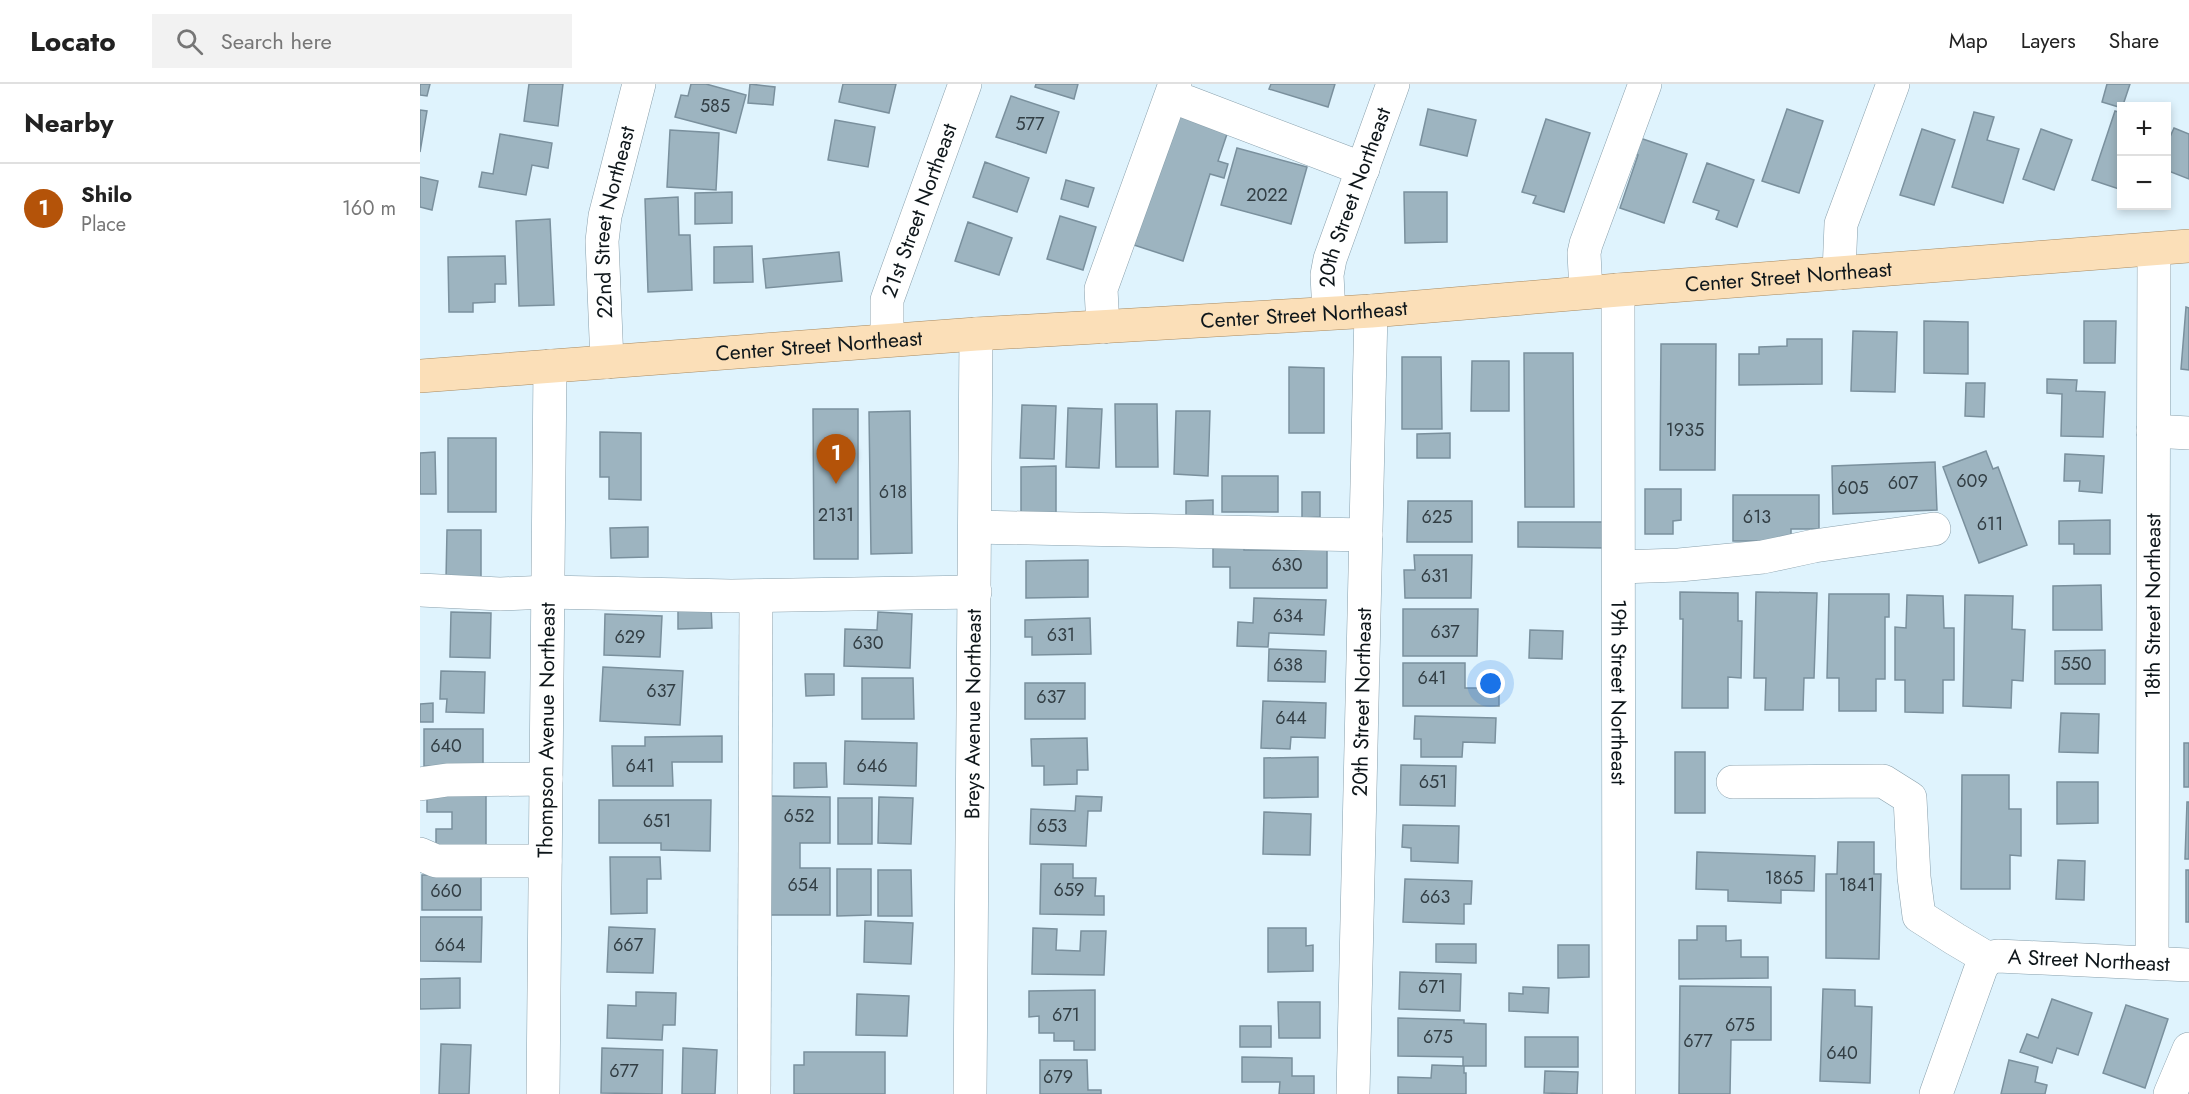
<!DOCTYPE html>
<html lang="en">
<head>
<meta charset="utf-8">
<style>
  :root { --surface:#fff; --page:#f2f2f2; --text:#222; --muted:#767676; --line:#e0e0e0; --accent:#b45309 }
  body { margin:0; font-family:Jost,sans-serif; background:var(--page); color:var(--text) }
  .controls { position:absolute; right:18px; top:18px; display:grid; overflow:hidden; border-radius:0px; box-shadow:0 3px 9px #0003 }
  .controls button { width:54px; height:54px; display:grid; place-items:center; padding:0; border:0; border-bottom:2px solid var(--line); background:var(--surface); color:var(--text); font:30px sans-serif }
  .you { position:absolute; left:1071px; top:600px; width:21px; height:21px; margin:-15px; border:4px solid #fff; border-radius:50%; background:#1a73e8; box-shadow:0 0 0 9px #1a73e833 }
  .badge { display:grid; place-items:center; width:39px; height:39px; border-radius:50%; background:var(--accent); color:#fff; font-size:20px; font-weight:700 }
  .pin { position:absolute; translate:-50% -50px; filter:drop-shadow(0 2px 3px #0008) }
  .pin::after { content:''; position:absolute; top:32px; width:21px; height:18px; background:inherit; clip-path:polygon(0 0,100% 0,50% 100%) }
  .list { margin:0; padding:0; list-style:none }
  h2 { display:flex; justify-content:space-between; align-items:center; height:78px; margin:0; padding:0 24px; font-size:26px }
  h2 small { font-size:20px; font-weight:400; color:var(--muted) }
  .list li { display:grid; grid-template-columns:39px 1fr auto; gap:18px; align-items:center; box-sizing:border-box; height:90px; padding:0 24px; border-top:2px solid var(--line) }
  .list b { display:block; font-size:22px; white-space:nowrap }
  .list p { margin:0; font-size:20px; white-space:nowrap; color:var(--muted) }
  .list em { font-size:20px; font-style:normal; color:var(--muted) }
  .icon { flex:none; width:33px; height:33px; fill:none; stroke:currentColor; stroke-width:2; stroke-linecap:round; stroke-linejoin:round }
  .map { position:relative; flex:none; width:1769px; height:1010px; overflow:hidden }
  header { display:flex; align-items:center; gap:36px; box-sizing:border-box; height:84px; padding:0 30px; background:var(--surface); border-bottom:2px solid var(--line) }
  header strong { font-size:28px }
  nav { display:flex; gap:33px; margin-inline-start:auto; font-size:21px }
  .search { width:420px; height:54px; background:var(--page); display:flex; align-items:center; gap:15px; box-sizing:border-box; padding:0 21px; border-radius:0px; color:var(--muted); font-size:22px }
  main { display:flex }
  aside { flex:1; background:var(--surface) }
  .map>svg:first-child { display:block }
</style>
</head>
<body>
<header>
<strong>Locato</strong>
<div class="search"><svg class="icon" aria-label="search" viewBox="0 0 24 24"><circle cx="10" cy="10" r="6"/><path d="M15 15l6 6"/></svg>Search here</div>
<nav><a>Map</a><a>Layers</a><a>Share</a></nav>
</header>
<main>
<aside>
<h2>Nearby<small></small></h2>
<ul class="list">
<li><span class="badge">1</span><div><b>Shilo</b><p>Place</p></div><em>160 m</em></li>
</ul>
</aside>
<div class="map">
<svg width="1769" height="1010" viewBox="0 0 1769 1010">
  <rect width="100%" height="100%" fill="#dff3fd"/>
  <path fill="#9db4c0" stroke="#7a909d" stroke-width="1.5" d="M 0,0 L 10,0 L 7,12 L 0,11 Z
    M 109,0 L 143,0 L 138,42 L 104,37 Z
    M 271,0 L 286,0 L 326,11 L 316,49 L 255,33 L 261,11 L 268,12 Z
    M 330,0 L 355,3 L 353,21 L 328,19 Z
    M 423,0 L 476,0 L 469,29 L 419,18 Z
    M 616,0 L 658,0 L 654,15 L 615,3 Z
    M 851,0 L 915,0 L 908,23 L 849,5 Z
    M 1687,0 L 1710,0 L 1702,24 L 1682,18 Z
    M 591,12 L 639,28 L 626,69 L 576,53 Z
    M 1008,25 L 1056,36 L 1047,72 L 1000,61 Z
    M 1367,25 L 1403,37 L 1379,109 L 1342,97 Z
    M 0,26 L 7,27 L 0,68 Z
    M 1695,27 L 1702,29 L 1702,106 L 1672,96 Z
    M 1554,28 L 1574,33 L 1567,56 L 1599,65 L 1583,119 L 1532,103 Z
    M 756,31 L 808,47 L 798,77 L 808,80 L 804,94 L 790,90 L 763,177 L 714,161 Z
    M 1126,35 L 1170,49 L 1144,128 L 1113,119 L 1116,112 L 1102,108 Z
    M 415,36 L 455,43 L 448,83 L 408,76 Z
    M 1754,44 L 1769,50 L 1769,95 L 1746,86 L 1746,62 Z
    M 1502,45 L 1535,56 L 1514,121 L 1480,111 Z
    M 1621,45 L 1652,56 L 1634,106 L 1603,95 Z
    M 250,46 L 299,49 L 296,106 L 247,103 Z
    M 80,50 L 132,59 L 128,84 L 112,81 L 106,111 L 59,103 L 62,88 L 73,90 Z
    M 1217,53 L 1267,70 L 1244,139 L 1200,124 L 1218,71 L 1212,69 Z
    M 817,64 L 887,83 L 871,140 L 801,121 Z
    M 565,78 L 609,94 L 597,128 L 553,113 Z
    M 1287,79 L 1334,96 L 1317,143 L 1296,135 L 1299,127 L 1273,118 Z
    M 0,93 L 18,97 L 12,126 L 0,123 Z
    M 646,96 L 674,104 L 668,123 L 641,115 Z
    M 312,108 L 312,139 L 275,140 L 275,109 Z
    M 984,108 L 1027,108 L 1027,158 L 985,159 Z
    M 258,113 L 259,151 L 270,151 L 272,206 L 228,208 L 225,115 Z
    M 640,132 L 676,143 L 663,186 L 627,175 Z
    M 130,135 L 134,221 L 99,222 L 96,137 Z
    M 548,138 L 592,154 L 579,191 L 535,177 Z
    M 332,162 L 333,198 L 294,199 L 294,163 Z
    M 419,168 L 422,197 L 346,204 L 343,175 Z
    M 85,172 L 86,200 L 75,200 L 75,218 L 53,219 L 53,228 L 29,228 L 28,173 Z
    M 1766,223 L 1769,224 L 1769,286 L 1761,285 Z
    M 1504,237 L 1548,238 L 1548,290 L 1504,289 Z
    M 1664,237 L 1696,237 L 1695,279 L 1664,279 Z
    M 1433,247 L 1477,248 L 1475,308 L 1431,307 Z
    M 1367,255 L 1402,255 L 1402,300 L 1319,301 L 1319,270 L 1339,270 L 1339,263 L 1367,262 Z
    M 1241,260 L 1296,260 L 1295,386 L 1240,386 Z
    M 1104,269 L 1153,269 L 1154,423 L 1105,423 Z
    M 982,273 L 1021,273 L 1022,345 L 982,345 Z
    M 1052,277 L 1089,277 L 1089,327 L 1051,327 Z
    M 869,283 L 904,284 L 904,349 L 869,349 Z
    M 1627,295 L 1657,296 L 1656,307 L 1685,308 L 1683,353 L 1641,352 L 1642,310 L 1627,309 Z
    M 1546,299 L 1565,299 L 1564,333 L 1545,332 Z
    M 695,320 L 737,320 L 738,383 L 696,383 Z
    M 602,321 L 636,322 L 634,375 L 600,374 Z
    M 648,324 L 682,325 L 679,384 L 646,383 Z
    M 393,325 L 438,325 L 438,475 L 394,475 Z
    M 490,327 L 492,469 L 451,470 L 449,328 Z
    M 756,327 L 790,327 L 788,392 L 754,390 Z
    M 180,348 L 221,349 L 221,416 L 189,415 L 189,393 L 180,393 Z
    M 1030,349 L 1030,374 L 997,374 L 997,350 Z
    M 28,354 L 76,354 L 76,428 L 28,428 Z
    M 1566,367 L 1573,385 L 1578,383 L 1607,461 L 1559,479 L 1523,383 Z
    M 15,368 L 16,410 L 0,410 L 0,369 Z
    M 1645,370 L 1684,372 L 1682,409 L 1659,407 L 1660,397 L 1644,397 Z
    M 1515,378 L 1517,426 L 1413,430 L 1412,382 Z
    M 636,382 L 636,434 L 601,434 L 601,383 Z
    M 802,392 L 858,392 L 858,428 L 802,428 Z
    M 1225,405 L 1261,405 L 1261,436 L 1253,437 L 1253,450 L 1225,450 Z
    M 882,408 L 900,408 L 900,433 L 882,434 Z
    M 1313,411 L 1399,411 L 1399,445 L 1371,445 L 1371,457 L 1313,457 Z
    M 793,416 L 793,437 L 766,437 L 766,417 Z
    M 988,417 L 1052,417 L 1052,458 L 987,458 Z
    M 1690,436 L 1690,470 L 1654,470 L 1654,460 L 1639,460 L 1639,437 Z
    M 1098,438 L 1187,438 L 1187,464 L 1098,463 Z
    M 228,443 L 228,473 L 191,474 L 190,444 Z
    M 27,446 L 61,446 L 61,495 L 26,495 Z
    M 793,459 L 824,459 L 824,466 L 907,466 L 907,504 L 810,504 L 810,483 L 793,483 Z
    M 994,471 L 1052,471 L 1051,514 L 985,514 L 984,486 L 995,486 Z
    M 668,476 L 668,513 L 606,514 L 606,477 Z
    M 1681,501 L 1682,546 L 1633,546 L 1633,502 Z
    M 1260,508 L 1318,509 L 1318,537 L 1322,537 L 1321,594 L 1308,593 L 1308,624 L 1262,624 L 1263,535 L 1260,535 Z
    M 1336,508 L 1397,509 L 1394,594 L 1384,594 L 1383,626 L 1345,626 L 1346,594 L 1334,594 Z
    M 1409,510 L 1469,510 L 1469,533 L 1465,533 L 1465,595 L 1456,595 L 1456,627 L 1419,627 L 1419,594 L 1407,594 Z
    M 1487,511 L 1523,512 L 1524,544 L 1534,544 L 1534,596 L 1523,596 L 1523,629 L 1485,628 L 1485,596 L 1475,596 L 1475,543 L 1486,544 Z
    M 1545,511 L 1593,512 L 1592,545 L 1605,546 L 1603,597 L 1592,596 L 1591,624 L 1543,622 Z
    M 834,514 L 906,516 L 904,551 L 849,549 L 848,563 L 817,562 L 818,538 L 833,539 Z
    M 291,522 L 292,544 L 258,545 L 258,523 Z
    M 983,525 L 1058,525 L 1057,572 L 983,572 Z
    M 31,528 L 71,529 L 70,574 L 30,573 Z
    M 458,528 L 492,530 L 490,584 L 424,582 L 425,545 L 457,546 Z
    M 185,530 L 242,532 L 240,573 L 184,571 Z
    M 670,534 L 671,570 L 612,571 L 612,553 L 605,553 L 605,536 Z
    M 1110,546 L 1143,547 L 1142,575 L 1109,574 Z
    M 849,565 L 906,567 L 905,598 L 848,597 Z
    M 1685,566 L 1685,600 L 1635,600 L 1635,567 Z
    M 983,579 L 1045,579 L 1045,604 L 1079,604 L 1079,622 L 983,622 Z
    M 183,583 L 263,587 L 260,641 L 180,637 Z
    M 21,587 L 65,588 L 64,629 L 26,628 L 27,615 L 20,615 Z
    M 385,590 L 414,590 L 414,611 L 386,612 Z
    M 442,594 L 493,594 L 494,635 L 442,635 Z
    M 605,599 L 665,599 L 665,635 L 605,635 Z
    M 843,617 L 906,619 L 905,654 L 871,653 L 870,665 L 841,664 Z
    M 13,619 L 13,638 L 0,638 L 0,620 Z
    M 1641,629 L 1679,630 L 1678,669 L 1639,668 Z
    M 995,632 L 1076,634 L 1075,659 L 1043,658 L 1042,673 L 1001,673 L 1001,655 L 994,655 Z
    M 4,645 L 63,645 L 63,683 L 4,682 Z
    M 302,652 L 302,678 L 252,678 L 253,702 L 193,702 L 192,662 L 225,662 L 225,653 Z
    M 667,654 L 668,686 L 657,686 L 657,700 L 624,701 L 624,682 L 612,682 L 611,655 Z
    M 425,657 L 497,659 L 496,702 L 424,700 Z
    M 1764,659 L 1769,659 L 1769,703 L 1764,703 Z
    M 1255,668 L 1285,668 L 1285,729 L 1255,729 Z
    M 898,673 L 898,713 L 844,714 L 844,674 Z
    M 374,679 L 406,679 L 407,703 L 374,704 Z
    M 981,681 L 1036,682 L 1035,722 L 980,721 Z
    M 1542,691 L 1589,691 L 1589,725 L 1601,725 L 1601,772 L 1590,771 L 1590,805 L 1541,805 Z
    M 1637,698 L 1678,698 L 1678,739 L 1637,740 Z
    M 7,707 L 66,707 L 66,767 L 16,766 L 16,745 L 32,745 L 32,728 L 7,728 Z
    M 351,712 L 410,713 L 410,759 L 380,759 L 380,784 L 410,784 L 410,831 L 351,831 Z
    M 656,712 L 682,713 L 681,727 L 668,727 L 666,762 L 610,760 L 611,725 L 655,727 Z
    M 459,713 L 493,714 L 491,760 L 458,759 Z
    M 418,714 L 452,714 L 452,760 L 418,760 Z
    M 179,716 L 291,716 L 290,767 L 241,766 L 241,759 L 179,759 Z
    M 1767,718 L 1769,718 L 1769,775 L 1765,775 Z
    M 844,728 L 891,730 L 890,771 L 843,770 Z
    M 983,741 L 1039,742 L 1038,779 L 991,777 L 991,764 L 982,763 Z
    M 1418,758 L 1454,758 L 1454,790 L 1461,790 L 1459,875 L 1406,874 L 1406,790 L 1417,790 Z
    M 1277,768 L 1395,772 L 1394,807 L 1361,806 L 1361,819 L 1308,817 L 1308,806 L 1276,805 Z
    M 190,773 L 240,773 L 241,795 L 227,795 L 227,829 L 191,830 Z
    M 1638,776 L 1665,777 L 1664,816 L 1636,815 Z
    M 621,780 L 653,780 L 653,794 L 676,794 L 675,812 L 684,812 L 684,831 L 620,830 Z
    M 417,785 L 451,785 L 451,831 L 417,832 Z
    M 458,786 L 491,786 L 492,832 L 458,832 Z
    M 1766,786 L 1769,786 L 1769,838 L 1766,838 Z
    M 2,791 L 61,791 L 61,826 L 2,826 Z
    M 985,795 L 1052,797 L 1051,820 L 1044,820 L 1044,840 L 983,838 Z
    M 0,833 L 62,833 L 61,878 L 0,877 Z
    M 445,837 L 493,839 L 491,880 L 444,878 Z
    M 1277,842 L 1306,842 L 1306,857 L 1321,856 L 1321,873 L 1348,873 L 1348,894 L 1259,895 L 1259,856 L 1277,856 Z
    M 189,843 L 235,845 L 233,889 L 187,888 Z
    M 613,844 L 637,845 L 636,866 L 660,867 L 661,847 L 686,847 L 684,891 L 612,890 Z
    M 848,844 L 886,844 L 886,862 L 893,861 L 893,887 L 848,888 Z
    M 1016,860 L 1056,860 L 1056,879 L 1016,878 Z
    M 1138,861 L 1169,861 L 1169,893 L 1138,894 Z
    M 980,888 L 1041,890 L 1040,927 L 979,925 Z
    M 40,894 L 40,924 L 0,925 L 0,895 Z
    M 1260,902 L 1351,903 L 1351,956 L 1311,956 L 1310,1010 L 1259,1010 Z
    M 1103,903 L 1129,904 L 1128,929 L 1089,927 L 1089,909 L 1103,910 Z
    M 1403,905 L 1435,906 L 1435,922 L 1452,923 L 1450,999 L 1400,997 Z
    M 675,906 L 675,966 L 654,966 L 654,957 L 634,957 L 634,949 L 619,949 L 619,932 L 609,933 L 609,907 Z
    M 216,908 L 256,909 L 255,941 L 243,941 L 242,956 L 187,954 L 188,921 L 216,922 Z
    M 437,910 L 489,912 L 487,952 L 436,951 Z
    M 1632,915 L 1672,929 L 1658,971 L 1637,964 L 1632,979 L 1600,968 L 1607,950 L 1618,954 Z
    M 858,918 L 900,918 L 900,954 L 859,954 Z
    M 1706,921 L 1748,935 L 1725,1004 L 1683,989 Z
    M 978,934 L 1044,936 L 1044,939 L 1066,940 L 1066,982 L 1043,982 L 1043,973 L 978,972 Z
    M 820,942 L 851,942 L 851,963 L 820,963 Z
    M 1105,953 L 1158,953 L 1158,983 L 1105,983 Z
    M 21,960 L 51,961 L 49,1010 L 19,1010 Z
    M 182,964 L 243,966 L 242,1010 L 181,1009 Z
    M 263,964 L 297,966 L 295,1010 L 262,1010 Z
    M 384,968 L 465,968 L 465,1010 L 374,1010 L 374,981 L 384,981 Z
    M 822,973 L 872,974 L 872,992 L 894,992 L 894,1010 L 859,1010 L 860,998 L 822,998 Z
    M 620,976 L 667,976 L 668,1006 L 681,1006 L 681,1010 L 620,1010 Z
    M 1589,976 L 1618,983 L 1615,998 L 1627,1001 L 1625,1010 L 1581,1010 Z
    M 1012,981 L 1044,982 L 1044,989 L 1046,989 L 1046,1010 L 978,1010 L 978,993 L 1011,994 Z
    M 1125,987 L 1158,988 L 1157,1010 L 1124,1009 Z"/>
  <g fill="none" stroke-linecap="round" stroke-linejoin="round">
    <defs>
      <g id="minor">
        <path d="M 767,18 L 943,85"/>
        <path d="M 1419,189 L 1421,140 L 1473,0"/>
        <path id="s1" d="M 1198,206 L 1199,1010"/>
        <path d="M 1166,208 L 1164,169 L 1166,160 L 1225,0"/>
        <path id="s2" d="M 909,229 L 907,191 L 910,175 L 973,0"/>
        <path d="M 683,243 L 681,205 L 755,0"/>
        <path id="s3" d="M 467,256 L 467,216 L 545,0"/>
        <path id="s4" d="M 187,278 L 182,157 L 185,132 L 219,0"/>
        <path d="M 1733,347 L 1769,349"/>
        <path d="M 555,443 L 946,451"/>
        <path d="M 1199,483 L 1259,481 L 1343,473 L 1394,462 L 1514,445"/>
        <path d="M 0,506 L 80,510 L 128,508 L 311,512 L 555,508"/>
        <path d="M 1313,698 L 1463,697 L 1490,714 L 1494,793 L 1499,832 L 1535,855 L 1567,874"/>
        <path d="M 0,700 L 27,696 L 126,695"/>
        <path d="M 0,770 L 16,777 L 125,777"/>
        <path id="s5" d="M 1567,874 L 1578,872 L 1769,881"/>
        <path id="s6" d="M 1732,879 L 1734,166"/>
        <path id="s7" d="M 123,1010 L 130,282"/>
        <path d="M 334,1010 L 336,512"/>
        <path id="s8" d="M 550,1010 L 556,250"/>
        <path id="s9" d="M 933,1010 L 951,227"/>
        <path d="M 1516,1010 L 1561,884 L 1567,874"/>
        <path d="M 1750,1010 L 1769,965"/>
      </g>
      <g id="major">
        <path id="s10" d="M 0,292 L 556,250 L 951,227 L 1198,206 L 1769,162"/>
      </g>
    </defs>
    <use href="#minor" stroke="#89a0ac" stroke-width="34"/>
    <use href="#major" stroke="#a78a62" stroke-width="34"/>
    <use href="#minor" stroke="#fff" stroke-width="33"/>
    <use href="#major" stroke="#fbdfb8" stroke-width="33"/>
  </g>
  <g text-anchor="middle" stroke-width="6" stroke-linejoin="round" paint-order="stroke">
    <g font-size="18" fill="#323e44">
      <text x="295" y="28">585</text>
      <text x="610" y="46">577</text>
      <text x="847" y="117">2022</text>
      <text x="1265" y="352">1935</text>
      <text x="1552" y="403">609</text>
      <text x="1483" y="405">607</text>
      <text x="1433" y="410">605</text>
      <text x="473" y="414">618</text>
      <text x="416" y="437">2131</text>
      <text x="1017" y="439">625</text>
      <text x="1337" y="439">613</text>
      <text x="1570" y="446">611</text>
      <text x="867" y="487">630</text>
      <text x="1015" y="498">631</text>
      <text x="868" y="538">634</text>
      <text x="1025" y="554">637</text>
      <text x="641" y="557">631</text>
      <text x="210" y="559">629</text>
      <text x="448" y="565">630</text>
      <text x="1656" y="586">550</text>
      <text x="868" y="587">638</text>
      <text x="1012" y="600">641</text>
      <text x="241" y="613">637</text>
      <text x="631" y="619">637</text>
      <text x="871" y="640">644</text>
      <text x="26" y="668">640</text>
      <text x="220" y="688">641</text>
      <text x="452" y="688">646</text>
      <text x="1013" y="704">651</text>
      <text x="379" y="738">652</text>
      <text x="237" y="743">651</text>
      <text x="632" y="748">653</text>
      <text x="1364" y="800">1865</text>
      <text x="383" y="807">654</text>
      <text x="1437" y="807">1841</text>
      <text x="649" y="812">659</text>
      <text x="26" y="813">660</text>
      <text x="1015" y="819">663</text>
      <text x="30" y="867">664</text>
      <text x="208" y="867">667</text>
      <text x="1012" y="909">671</text>
      <text x="646" y="937">671</text>
      <text x="1320" y="947">675</text>
      <text x="1018" y="959">675</text>
      <text x="1278" y="963">677</text>
      <text x="1422" y="975">640</text>
      <text x="204" y="993">677</text>
      <text x="638" y="999">679</text>
    </g>
    <g font-size="21" fill="#0e161a" stroke="#fcfcfc">
      <text dy="7" stroke="none"><textPath href="#s2" startOffset="120">20th Street Northeast</textPath></text>
      <text dy="7" stroke="none"><textPath href="#s3" startOffset="135">21st Street Northeast</textPath></text>
      <text dy="7" stroke="none"><textPath href="#s4" startOffset="141">22nd Street Northeast</textPath></text>
      <text dy="7" stroke="none"><textPath href="#s10" startOffset="1372">Center Street Northeast</textPath></text>
      <text dy="7" stroke="none"><textPath href="#s10" startOffset="886">Center Street Northeast</textPath></text>
      <text dy="7" stroke="none"><textPath href="#s10" startOffset="400">Center Street Northeast</textPath></text>
      <text dy="7" stroke="none"><textPath href="#s6" startOffset="357">18th Street Northeast</textPath></text>
      <text dy="7" stroke="none"><textPath href="#s1" startOffset="402">19th Street Northeast</textPath></text>
      <text dy="7" stroke="none"><textPath href="#s9" startOffset="392">20th Street Northeast</textPath></text>
      <text dy="7" stroke="none"><textPath href="#s8" startOffset="380">Breys Avenue Northeast</textPath></text>
      <text dy="7" stroke="none"><textPath href="#s7" startOffset="364">Thompson Avenue Northeast</textPath></text>
      <text dy="7" stroke="none"><textPath href="#s5" startOffset="102">A Street Northeast</textPath></text>
    </g>
  </g>
</svg>
<div class="controls">
<button>+</button>
<button>−</button>
</div>
<div class="you"></div>
<div class="pin badge" style="left:416px;top:400px">1</div>
</div>
</main>
</body>
</html>
